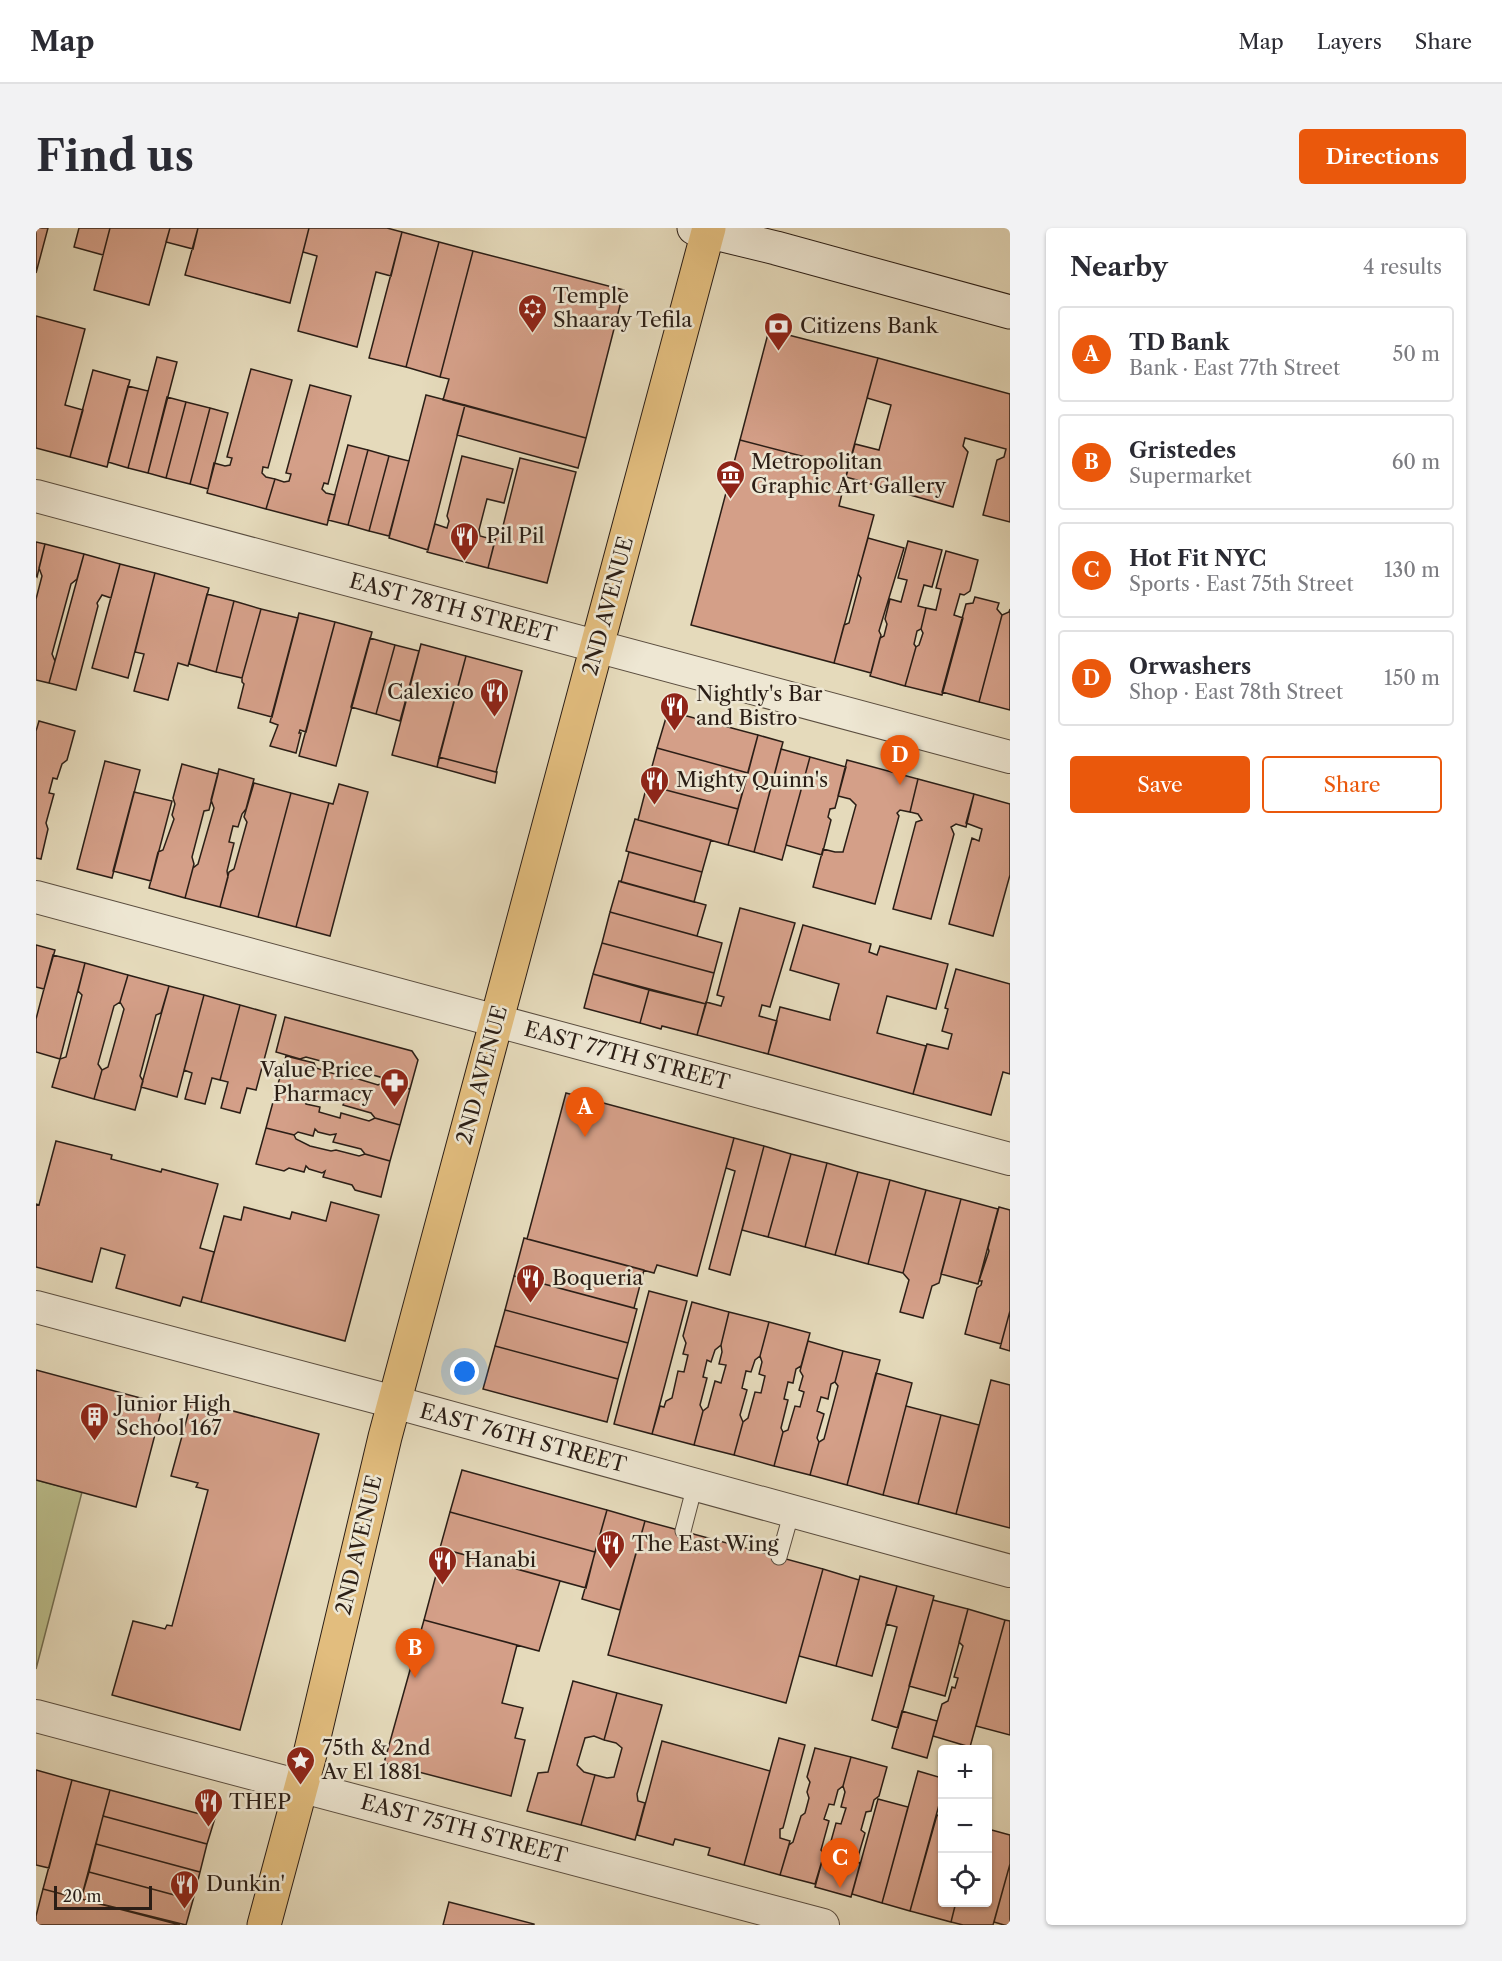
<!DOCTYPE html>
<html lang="en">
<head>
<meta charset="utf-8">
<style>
  :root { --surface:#fff; --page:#f2f2f3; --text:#2b2b33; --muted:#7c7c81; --line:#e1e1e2; --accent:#ea580c }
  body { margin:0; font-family:"Libre Caslon Text",serif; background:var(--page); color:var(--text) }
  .controls { position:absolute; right:18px; bottom:18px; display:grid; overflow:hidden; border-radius:6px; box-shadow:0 2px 4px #0004 }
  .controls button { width:54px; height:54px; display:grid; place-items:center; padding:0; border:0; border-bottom:2px solid var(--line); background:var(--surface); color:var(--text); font:30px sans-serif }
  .scale { position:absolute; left:18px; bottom:15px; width:98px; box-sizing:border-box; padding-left:6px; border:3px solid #2b1e16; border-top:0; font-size:16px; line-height:21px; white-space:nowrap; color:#2b1e16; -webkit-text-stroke:4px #eee7d3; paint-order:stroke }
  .you { position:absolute; left:429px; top:1144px; width:21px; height:21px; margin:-15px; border:4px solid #fff; border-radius:50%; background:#1a73e8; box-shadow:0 0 0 9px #1a73e833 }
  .badge { display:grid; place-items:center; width:39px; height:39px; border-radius:50%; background:var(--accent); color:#fff; font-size:20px; font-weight:700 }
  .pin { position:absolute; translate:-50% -50px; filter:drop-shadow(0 2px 3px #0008) }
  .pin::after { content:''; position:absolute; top:32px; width:21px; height:18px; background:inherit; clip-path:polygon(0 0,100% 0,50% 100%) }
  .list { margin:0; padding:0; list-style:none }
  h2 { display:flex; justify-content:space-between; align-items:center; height:78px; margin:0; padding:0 24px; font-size:26px }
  h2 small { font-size:20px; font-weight:400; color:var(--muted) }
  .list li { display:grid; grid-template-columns:39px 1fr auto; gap:18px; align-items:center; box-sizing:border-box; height:96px; margin:0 12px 12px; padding:0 12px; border:2px solid var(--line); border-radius:6px }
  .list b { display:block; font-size:22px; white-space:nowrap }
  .list p { margin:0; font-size:20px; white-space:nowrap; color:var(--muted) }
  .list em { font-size:20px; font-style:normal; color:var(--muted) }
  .actions { display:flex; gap:12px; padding:18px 24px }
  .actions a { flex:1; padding:14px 0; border:2px solid var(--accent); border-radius:6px; text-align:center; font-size:21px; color:var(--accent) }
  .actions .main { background:var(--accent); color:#fff }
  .icon { flex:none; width:33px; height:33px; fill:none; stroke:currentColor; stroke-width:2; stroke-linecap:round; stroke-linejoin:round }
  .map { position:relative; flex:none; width:974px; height:1697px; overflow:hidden; border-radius:6px }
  header { display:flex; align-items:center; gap:36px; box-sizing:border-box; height:84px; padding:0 30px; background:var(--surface); border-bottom:2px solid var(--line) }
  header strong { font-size:28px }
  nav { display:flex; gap:33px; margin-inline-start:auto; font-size:21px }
  .intro { display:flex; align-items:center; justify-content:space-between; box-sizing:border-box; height:144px; padding:0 36px }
  h1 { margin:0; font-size:42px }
  .button { padding:15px 27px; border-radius:6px; background:var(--accent); color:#fff; font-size:21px; font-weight:700 }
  main { display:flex; gap:36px; padding:0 36px }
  aside { flex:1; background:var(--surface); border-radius:6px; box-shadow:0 2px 4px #0004 }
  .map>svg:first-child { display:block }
</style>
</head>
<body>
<header>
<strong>Map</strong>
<nav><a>Map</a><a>Layers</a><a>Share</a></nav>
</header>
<div class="intro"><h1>Find us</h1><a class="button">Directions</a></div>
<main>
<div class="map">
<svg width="974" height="1697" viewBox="0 0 974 1697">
  <rect width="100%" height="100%" fill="#e5dabb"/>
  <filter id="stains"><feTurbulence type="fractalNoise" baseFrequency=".00333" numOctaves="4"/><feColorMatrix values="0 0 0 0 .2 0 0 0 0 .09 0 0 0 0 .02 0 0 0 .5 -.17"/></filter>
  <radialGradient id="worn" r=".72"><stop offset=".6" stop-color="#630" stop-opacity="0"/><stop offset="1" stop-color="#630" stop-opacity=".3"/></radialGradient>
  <path fill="#bbbe8c" stroke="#736e51" stroke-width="1.5" d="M 0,1252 L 46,1264 L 0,1441 Z"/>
  <path fill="#d49f88" stroke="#2b1e16" stroke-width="1.5" d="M 0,0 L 12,0 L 0,45 Z
    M 43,0 L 74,0 L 67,27 L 38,19 Z
    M 74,0 L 134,0 L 113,77 L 58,62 Z
    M 134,0 L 162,0 L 157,21 L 130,14 Z
    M 162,0 L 273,0 L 254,75 L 149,47 Z
    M 273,0 L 351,0 L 366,4 L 355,48 L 340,44 L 321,119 L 262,103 L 281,28 L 267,24 Z
    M 366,4 L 403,14 L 370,139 L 333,130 Z
    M 403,14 L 437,23 L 404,149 L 370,139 Z
    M 437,23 L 588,62 L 550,210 L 407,172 L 413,151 L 404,149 Z
    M 0,88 L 49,101 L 29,177 L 47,182 L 34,229 L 0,220 Z
    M 733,102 L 842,130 L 812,240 L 704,212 Z
    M 121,129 L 141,134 L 112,245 L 92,240 Z
    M 842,130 L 974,166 L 974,294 L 947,287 L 961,232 L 968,229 L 970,221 L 929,210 L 927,218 L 932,224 L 917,279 L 810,249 L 819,216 L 843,222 L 855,177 L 831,170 Z
    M 215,141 L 256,152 L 232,240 L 227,239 L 226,245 L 230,249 L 239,251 L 230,281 L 171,265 L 178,235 L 189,238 L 194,237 L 196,230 L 191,229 Z
    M 57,142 L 94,152 L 71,239 L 34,229 Z
    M 274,157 L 315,168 L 292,256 L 288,255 L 286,261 L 290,265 L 299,267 L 291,297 L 230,281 L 239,251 L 248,254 L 253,253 L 255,246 L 250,245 Z
    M 92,158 L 112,163 L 92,240 L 72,234 Z
    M 390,167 L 429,177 L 392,322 L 353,310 Z
    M 131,169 L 150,174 L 130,250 L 112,245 Z
    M 150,174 L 174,180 L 154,256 L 130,250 Z
    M 429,177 L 550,210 L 542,240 L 421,207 Z
    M 174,180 L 192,185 L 172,261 L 154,256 Z
    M 704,212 L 812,240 L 803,278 L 838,287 L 798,435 L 655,397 Z
    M 312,217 L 332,222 L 312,297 L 292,292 Z
    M 332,222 L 353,228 L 333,303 L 312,297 Z
    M 353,228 L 373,233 L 353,308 L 333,303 Z
    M 426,228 L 477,241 L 468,275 L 451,271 L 443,302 L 444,308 L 459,312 L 452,340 L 391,324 L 399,296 L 411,300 L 413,293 L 411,288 Z
    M 484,230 L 540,244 L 511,355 L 452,340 L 460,309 L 465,306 Z
    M 832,310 L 868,320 L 843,403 L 845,407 L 835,445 L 798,435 L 808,397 L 813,395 L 825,350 L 822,346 Z
    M 872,313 L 906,322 L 896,359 L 888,357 L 882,378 L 890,380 L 885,401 L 881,403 L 878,416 L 880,419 L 869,458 L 834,448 L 844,410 L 848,408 L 851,396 L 849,391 L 854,371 L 865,374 L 871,352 L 862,350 Z
    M 0,314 L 9,316 L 1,349 L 0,348 Z
    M 9,316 L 48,326 L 41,351 L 35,356 L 16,426 L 19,433 L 13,455 L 0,452 L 0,371 L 6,348 L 3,340 Z
    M 910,323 L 942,332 L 934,363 L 928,367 L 924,366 L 918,387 L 927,390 L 906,467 L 869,458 L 880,419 L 883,417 L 887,405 L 885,401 L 890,380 L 900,382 L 905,361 L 900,360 Z
    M 48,326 L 84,336 L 75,370 L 66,367 L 61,375 L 62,378 L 40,462 L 13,455 Z
    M 84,336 L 119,345 L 92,450 L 56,440 Z
    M 119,345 L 173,360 L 152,438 L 142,435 L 132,472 L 98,463 L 108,426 L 99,424 Z
    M 171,366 L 198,373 L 180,444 L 153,436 Z
    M 939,369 L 963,375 L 961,381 L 966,387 L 943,474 L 906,464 L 930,376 L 937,375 Z
    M 198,373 L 225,381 L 206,450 L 180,444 Z
    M 225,381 L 262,390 L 236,489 L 202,480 L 208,456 L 206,454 L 206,450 Z
    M 974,381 L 974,482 L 943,474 L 966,387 L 973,384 Z
    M 263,385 L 299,394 L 270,504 L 264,502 L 263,505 L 265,505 L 260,525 L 234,518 L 242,497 L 234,494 Z
    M 299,394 L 336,404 L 300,538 L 263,528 Z
    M 334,410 L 359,417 L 340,486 L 315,479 Z
    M 385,416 L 430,428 L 401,539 L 356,527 Z
    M 359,417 L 383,423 L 364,493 L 340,486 Z
    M 430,428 L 486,443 L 460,544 L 403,529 Z
    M 632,483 L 722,507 L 712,545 L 621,520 Z
    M 3,493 L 39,503 L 31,532 L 26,536 L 21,551 L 17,550 L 13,565 L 18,566 L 10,595 L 12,601 L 5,631 L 0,630 L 0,503 Z
    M 722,507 L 747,514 L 718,624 L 692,617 Z
    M 621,520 L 712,545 L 702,581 L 611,557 Z
    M 745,521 L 774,529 L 746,632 L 718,624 Z
    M 403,529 L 460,544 L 461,544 L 459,555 L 401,539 Z
    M 774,529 L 810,539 L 799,580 L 794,581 L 792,589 L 795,592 L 786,627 L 750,617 Z
    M 811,532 L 882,551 L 874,584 L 864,582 L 861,585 L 863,588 L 839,676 L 777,659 L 787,621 L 799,624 L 807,624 L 820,577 L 814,571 L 802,568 Z
    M 69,533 L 104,542 L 76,650 L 41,641 Z
    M 146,536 L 182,546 L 173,582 L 168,583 L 156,629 L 158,636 L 149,670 L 113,660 L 122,624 L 127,622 L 138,591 L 136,587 L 139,576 L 137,570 Z
    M 183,541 L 218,551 L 210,581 L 206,586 L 202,599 L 197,598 L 193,614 L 198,615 L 191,643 L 192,649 L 184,679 L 149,670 L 157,640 L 162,636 L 178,580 L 175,572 Z
    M 882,551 L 938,566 L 930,599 L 920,596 L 915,599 L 918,606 L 895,691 L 857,681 L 880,594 L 886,592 L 882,586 L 874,584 Z
    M 218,555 L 255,565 L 222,689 L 184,679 L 193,644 L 198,641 L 211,594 L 208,589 Z
    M 303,556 L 332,564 L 294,708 L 260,699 L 293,575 L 297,576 Z
    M 611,557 L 702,581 L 692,617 L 602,592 Z
    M 98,564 L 136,573 L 115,653 L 77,643 Z
    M 255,565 L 293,575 L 260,699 L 222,689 Z
    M 938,566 L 974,576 L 974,647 L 957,708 L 913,696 L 936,610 L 943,613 L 946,601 L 930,595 Z
    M 599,591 L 675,612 L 666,644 L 590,623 Z
    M 593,624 L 666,644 L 658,674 L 585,654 Z
    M 583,653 L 670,677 L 661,708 L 574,684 Z
    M 704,680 L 759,695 L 734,779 L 726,777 L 723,788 L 741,793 L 732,826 L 661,807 L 670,774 L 685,778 L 688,769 L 681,767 Z
    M 574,684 L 686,715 L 678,745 L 566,715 Z
    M 767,697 L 835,716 L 833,724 L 841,727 L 844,718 L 912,736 L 900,781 L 851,768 L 841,805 L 890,818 L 877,866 L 732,826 L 744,779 L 794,792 L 794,789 L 803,756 L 754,742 Z
    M 566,715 L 678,745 L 670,776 L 557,746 Z
    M 0,717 L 19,722 L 8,761 L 0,759 Z
    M 17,727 L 49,735 L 24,831 L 0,824 L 0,791 Z
    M 49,735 L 92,747 L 84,774 L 78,778 L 62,836 L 66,842 L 58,871 L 16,859 L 24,831 L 30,829 L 46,767 L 42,763 Z
    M 920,741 L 974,756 L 974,846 L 967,844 L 955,887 L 877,866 L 891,816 L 912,821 L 916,806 L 906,803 L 912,781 L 909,780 Z
    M 557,746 L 613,762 L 604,795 L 548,780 Z
    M 92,747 L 133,758 L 125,785 L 120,787 L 104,848 L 107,853 L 99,882 L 58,871 L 66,842 L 72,839 L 88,781 L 84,774 Z
    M 133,758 L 168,767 L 141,869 L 105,859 Z
    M 613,762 L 670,776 L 661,807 L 626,798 L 625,801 L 604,795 Z
    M 168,767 L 204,777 L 184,852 L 176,850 L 169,876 L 149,871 L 156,845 L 148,842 Z
    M 204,777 L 240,787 L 220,862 L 211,860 L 204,885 L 185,880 L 192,854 L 184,852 Z
    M 249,789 L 376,823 L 382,832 L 374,861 L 348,854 L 344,849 L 270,829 L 264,831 L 240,824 Z
    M 250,828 L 278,835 L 280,840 L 314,851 L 319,850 L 342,857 L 348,854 L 374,861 L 364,897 L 339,890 L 335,885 L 307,877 L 309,872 L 288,866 L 286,872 L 272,868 L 268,871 L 240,863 Z
    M 240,863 L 268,871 L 270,876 L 284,879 L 283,884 L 304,890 L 305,885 L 333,893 L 339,890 L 364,897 L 354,933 L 329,926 L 325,921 L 297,914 L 300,906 L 294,907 L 282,904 L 279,901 L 277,908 L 262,904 L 258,907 L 230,900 Z
    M 530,865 L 698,910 L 661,1048 L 621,1037 L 618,1045 L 491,1011 Z
    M 230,900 L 258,907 L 260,911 L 274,918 L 295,923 L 300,922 L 323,928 L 329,926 L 354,933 L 345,969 L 319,962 L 316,957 L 287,949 L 289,943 L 286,945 L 273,941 L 270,938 L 268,944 L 253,940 L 248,943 L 220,936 Z
    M 698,910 L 728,918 L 694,1047 L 673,1041 L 699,943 L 690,940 Z
    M 20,913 L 76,927 L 75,931 L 125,944 L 126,941 L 182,956 L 164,1020 L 178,1024 L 165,1074 L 147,1069 L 144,1078 L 80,1060 L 89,1027 L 65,1020 L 56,1054 L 0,1039 L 0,976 L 3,977 Z
    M 728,918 L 755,926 L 732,1009 L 706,1002 Z
    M 755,926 L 791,935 L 769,1019 L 732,1009 Z
    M 791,935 L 822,944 L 799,1027 L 769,1019 Z
    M 822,944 L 854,952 L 832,1036 L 799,1027 Z
    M 854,952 L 890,962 L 867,1045 L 832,1036 Z
    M 890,962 L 925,971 L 903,1055 L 896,1058 L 887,1090 L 864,1084 L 873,1052 L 867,1045 Z
    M 925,971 L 962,981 L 942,1056 L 905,1046 Z
    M 295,974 L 343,987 L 309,1113 L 165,1074 L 188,988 L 205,992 L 208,979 L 254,991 L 256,984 L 290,993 Z
    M 963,979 L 974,982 L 974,1083 L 965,1116 L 929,1106 L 941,1060 L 945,1057 L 946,1053 L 943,1053 L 953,1023 L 952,1020 Z
    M 488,1010 L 608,1042 L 598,1080 L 478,1048 Z
    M 478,1048 L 601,1081 L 592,1115 L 469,1082 Z
    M 613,1063 L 651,1073 L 616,1206 L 578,1196 Z
    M 656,1074 L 693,1084 L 685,1117 L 679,1122 L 675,1134 L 671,1132 L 667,1149 L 671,1150 L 664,1177 L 667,1183 L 658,1217 L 616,1206 L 624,1178 L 628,1179 L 630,1173 L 636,1170 L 642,1143 L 648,1144 L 652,1127 L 647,1126 L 650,1115 L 647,1108 Z
    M 469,1082 L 592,1115 L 582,1151 L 459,1118 Z
    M 974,1083 L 974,1123 L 964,1120 Z
    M 693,1084 L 733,1094 L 724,1128 L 719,1132 L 715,1144 L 710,1143 L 706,1160 L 711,1162 L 704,1187 L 707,1194 L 698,1227 L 658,1217 L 667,1183 L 672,1179 L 679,1153 L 685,1155 L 690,1137 L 683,1136 L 686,1124 L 685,1117 Z
    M 733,1094 L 774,1105 L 765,1138 L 760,1141 L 757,1155 L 752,1154 L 748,1171 L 752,1172 L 745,1200 L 747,1204 L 738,1238 L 698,1227 L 707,1194 L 712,1190 L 719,1164 L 725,1165 L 729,1148 L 723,1146 L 726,1134 L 724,1128 Z
    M 772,1113 L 807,1123 L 799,1154 L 795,1156 L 792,1171 L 785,1169 L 781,1183 L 788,1186 L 781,1210 L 783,1214 L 774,1247 L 738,1238 L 747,1204 L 752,1202 L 759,1178 L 764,1179 L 768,1164 L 763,1162 L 767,1148 L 764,1143 Z
    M 459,1118 L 582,1151 L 571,1194 L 447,1161 Z
    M 807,1123 L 844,1132 L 811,1257 L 774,1247 L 783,1214 L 788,1211 L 802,1158 L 799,1154 Z
    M 0,1142 L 127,1176 L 100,1279 L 0,1252 Z
    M 840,1145 L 876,1155 L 847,1267 L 811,1257 Z
    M 955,1152 L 974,1157 L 974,1300 L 920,1286 Z
    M 156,1172 L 283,1206 L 204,1502 L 76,1467 L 97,1393 L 129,1401 L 131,1397 L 136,1398 L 172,1262 L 160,1259 L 162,1255 L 135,1248 Z
    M 870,1178 L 905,1187 L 882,1276 L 847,1267 Z
    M 905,1187 L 943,1197 L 920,1286 L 882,1276 Z
    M 426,1242 L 571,1282 L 559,1324 L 414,1284 Z
    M 571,1282 L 609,1293 L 584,1382 L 546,1371 Z
    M 414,1284 L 559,1324 L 550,1360 L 404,1320 Z
    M 609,1293 L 787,1341 L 750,1475 L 572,1427 Z
    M 407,1321 L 524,1353 L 503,1423 L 388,1392 Z
    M 787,1341 L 823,1352 L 800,1438 L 763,1428 Z
    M 824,1348 L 861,1358 L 836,1448 L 800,1438 Z
    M 861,1358 L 898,1368 L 862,1500 L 836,1492 L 861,1399 L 850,1396 Z
    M 897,1372 L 932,1381 L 909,1468 L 873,1458 Z
    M 932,1381 L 969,1392 L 934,1519 L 897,1508 L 906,1476 L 912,1473 L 916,1459 L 919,1460 L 922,1450 L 918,1449 L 927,1418 L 923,1414 Z
    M 388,1392 L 481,1417 L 466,1475 L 487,1480 L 479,1510 L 489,1512 L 475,1568 L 348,1535 Z
    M 969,1392 L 974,1393 L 974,1507 L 940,1498 Z
    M 537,1453 L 581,1465 L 568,1512 L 558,1508 L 549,1510 L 541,1537 L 548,1544 L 559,1547 L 545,1597 L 491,1583 L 502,1545 L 512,1544 Z
    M 581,1465 L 626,1477 L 601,1566 L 602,1573 L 609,1575 L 599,1612 L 545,1597 L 559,1547 L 571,1550 L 578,1549 L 586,1520 L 580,1515 L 568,1512 Z
    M 866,1483 L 901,1493 L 891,1530 L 856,1520 Z
    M 743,1510 L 769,1517 L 747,1600 L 744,1601 L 744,1610 L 754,1613 L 744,1647 L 708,1637 Z
    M 626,1513 L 734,1543 L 708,1637 L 672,1627 L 674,1620 L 639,1611 L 637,1617 L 601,1607 Z
    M 779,1520 L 815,1529 L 807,1558 L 802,1562 L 798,1577 L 793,1576 L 788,1591 L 793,1593 L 785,1622 L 788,1626 L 779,1656 L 744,1647 L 753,1617 L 757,1614 L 765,1588 L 769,1585 L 773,1570 L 771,1564 L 774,1554 L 771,1549 Z
    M 815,1529 L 851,1539 L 843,1568 L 838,1572 L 835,1583 L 830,1584 L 825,1602 L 829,1605 L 821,1632 L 824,1636 L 815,1669 L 779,1659 L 788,1626 L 792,1624 L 800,1595 L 805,1596 L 810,1580 L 805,1579 L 809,1564 L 807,1558 Z
    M 0,1542 L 36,1552 L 13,1640 L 0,1637 Z
    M 882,1543 L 906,1550 L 906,1566 L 874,1683 L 846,1675 Z
    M 36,1552 L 74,1562 L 45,1671 L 7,1661 Z
    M 74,1562 L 179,1590 L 171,1616 L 67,1588 Z
    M 842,1571 L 872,1579 L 846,1675 L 816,1666 Z
    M 901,1587 L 906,1589 L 906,1674 L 920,1674 L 915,1694 L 874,1683 Z
    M 67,1588 L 171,1616 L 164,1644 L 60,1616 Z
    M 952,1601 L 974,1607 L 974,1636 L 957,1697 L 927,1697 L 915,1694 L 920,1674 L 952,1674 Z
    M 60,1616 L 164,1644 L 157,1672 L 53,1644 Z
    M 974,1636 L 974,1697 L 968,1697 L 958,1694 Z
    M 53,1644 L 157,1672 L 150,1697 L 45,1671 Z
    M 7,1661 L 45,1671 L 144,1697 L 0,1697 L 0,1688 Z
    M 413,1674 L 498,1696 L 498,1697 L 407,1697 Z"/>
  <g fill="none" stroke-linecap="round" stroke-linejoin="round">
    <defs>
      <path id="lane" d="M 647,1303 L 659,1257
        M 743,1329 L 756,1283"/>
      <path id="street" d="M 0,268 L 974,529
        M 0,669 L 974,931
        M 0,1079 L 358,1174 L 974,1343
        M 0,1488 L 787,1697"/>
      <path id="secondary" d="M 658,0 L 740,20 L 974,84"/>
      <path id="primary" d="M 228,1697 L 274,1526 L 349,1209 L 673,0"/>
    </defs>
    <use href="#lane" stroke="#5a4d3f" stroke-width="17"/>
    <use href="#street" stroke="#5a4d3f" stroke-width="34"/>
    <use href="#secondary" stroke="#2b1e16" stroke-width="35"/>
    <use href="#primary" stroke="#2b1e16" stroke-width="35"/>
    <use href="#lane" stroke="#eee7d3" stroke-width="15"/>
    <use href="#street" stroke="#eee7d3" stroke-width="32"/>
    <use href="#secondary" stroke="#eee7d3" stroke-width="33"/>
    <use href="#primary" stroke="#e2bd7e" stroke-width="33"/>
  </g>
  <defs>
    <symbol id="synagogue-pin" viewBox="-11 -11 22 30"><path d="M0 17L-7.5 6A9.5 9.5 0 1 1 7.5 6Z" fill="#8f2418" stroke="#eee7d3"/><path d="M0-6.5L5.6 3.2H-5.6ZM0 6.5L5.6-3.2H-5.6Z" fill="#fff"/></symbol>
    <symbol id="bank-pin" viewBox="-11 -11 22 30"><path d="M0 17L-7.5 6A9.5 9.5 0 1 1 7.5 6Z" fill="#8f2418" stroke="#eee7d3"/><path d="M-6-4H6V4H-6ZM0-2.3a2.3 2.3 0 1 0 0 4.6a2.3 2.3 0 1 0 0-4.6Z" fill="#fff"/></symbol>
    <symbol id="museum-pin" viewBox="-11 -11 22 30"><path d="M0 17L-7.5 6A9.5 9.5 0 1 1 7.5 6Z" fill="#8f2418" stroke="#eee7d3"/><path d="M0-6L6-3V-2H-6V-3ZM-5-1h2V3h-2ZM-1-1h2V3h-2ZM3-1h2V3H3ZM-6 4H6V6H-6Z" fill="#fff"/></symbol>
    <symbol id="restaurant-pin" viewBox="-11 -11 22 30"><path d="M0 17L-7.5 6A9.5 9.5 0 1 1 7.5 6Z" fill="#8f2418" stroke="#eee7d3"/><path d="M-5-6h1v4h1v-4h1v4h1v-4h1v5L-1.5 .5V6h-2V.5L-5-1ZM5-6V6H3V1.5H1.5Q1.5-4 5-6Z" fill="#fff"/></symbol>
    <symbol id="pharmacy-pin" viewBox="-11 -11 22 30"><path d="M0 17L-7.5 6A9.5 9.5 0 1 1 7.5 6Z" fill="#8f2418" stroke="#eee7d3"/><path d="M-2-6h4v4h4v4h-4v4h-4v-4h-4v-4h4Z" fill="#fff"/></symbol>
    <symbol id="building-pin" viewBox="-11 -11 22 30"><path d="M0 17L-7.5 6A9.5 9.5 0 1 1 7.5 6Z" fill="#8f2418" stroke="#eee7d3"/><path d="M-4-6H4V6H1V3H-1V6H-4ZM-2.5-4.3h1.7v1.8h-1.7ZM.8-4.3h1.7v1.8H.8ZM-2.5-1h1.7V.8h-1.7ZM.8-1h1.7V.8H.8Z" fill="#fff"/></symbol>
    <symbol id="sight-pin" viewBox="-11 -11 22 30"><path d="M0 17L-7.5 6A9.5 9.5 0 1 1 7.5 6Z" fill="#8f2418" stroke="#eee7d3"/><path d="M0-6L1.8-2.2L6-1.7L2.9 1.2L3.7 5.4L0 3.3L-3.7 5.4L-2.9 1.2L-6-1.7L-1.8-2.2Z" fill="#fff"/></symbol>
  </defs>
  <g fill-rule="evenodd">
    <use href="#synagogue-pin" x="480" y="64" width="33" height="45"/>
    <use href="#bank-pin" x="726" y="82" width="33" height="45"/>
    <use href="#museum-pin" x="678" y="230" width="33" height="45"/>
    <use href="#restaurant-pin" x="412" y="292" width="33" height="45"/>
    <use href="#restaurant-pin" x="442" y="448" width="33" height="45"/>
    <use href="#restaurant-pin" x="622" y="462" width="33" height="45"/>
    <use href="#restaurant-pin" x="602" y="536" width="33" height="45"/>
    <use href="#pharmacy-pin" x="342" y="838" width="33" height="45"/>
    <use href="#restaurant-pin" x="478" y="1034" width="33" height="45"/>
    <use href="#building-pin" x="42" y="1172" width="33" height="45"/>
    <use href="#restaurant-pin" x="558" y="1300" width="33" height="45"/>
    <use href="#restaurant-pin" x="390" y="1316" width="33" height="45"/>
    <use href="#sight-pin" x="248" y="1516" width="33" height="45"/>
    <use href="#restaurant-pin" x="156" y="1558" width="33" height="45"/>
    <use href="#restaurant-pin" x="132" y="1640" width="33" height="45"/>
  </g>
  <g text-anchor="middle" stroke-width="5" stroke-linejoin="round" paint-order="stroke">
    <g font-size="21" fill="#2b1e16" stroke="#eee7d3" text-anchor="start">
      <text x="517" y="75">Temple<tspan x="517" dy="24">Shaaray Tefila</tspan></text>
      <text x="764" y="105">Citizens Bank</text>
      <text x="715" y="241">Metropolitan<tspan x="715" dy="24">Graphic Art Gallery</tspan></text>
      <text x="450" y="315">Pil Pil</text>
      <text x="438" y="471" text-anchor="end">Calexico</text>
      <text x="660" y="473">Nightly's Bar<tspan x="660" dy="24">and Bistro</tspan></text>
      <text x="640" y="559">Mighty Quinn's</text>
      <text x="337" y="849" text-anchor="end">Value Price<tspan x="337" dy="24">Pharmacy</tspan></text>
      <text x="516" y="1057">Boqueria</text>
      <text x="80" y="1183">Junior High<tspan x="80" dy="24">School 167</tspan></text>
      <text x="596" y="1323">The East Wing</text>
      <text x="428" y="1339">Hanabi</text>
      <text x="286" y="1527">75th &amp; 2nd<tspan x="286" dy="24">Av El 1881</tspan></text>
      <text x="193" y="1581">THEP</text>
      <text x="170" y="1663">Dunkin'</text>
    </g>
    <g font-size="21" fill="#2b1e16" stroke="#eee7d3">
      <text transform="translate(572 378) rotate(-75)" y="7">2ND AVENUE</text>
      <text transform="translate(417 380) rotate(15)" y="7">EAST 78TH STREET</text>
      <text transform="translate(591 828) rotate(15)" y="7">EAST 77TH STREET</text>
      <text transform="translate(446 847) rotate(-75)" y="7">2ND AVENUE</text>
      <text transform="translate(487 1210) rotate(15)" y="7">EAST 76TH STREET</text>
      <text transform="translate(323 1317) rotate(-77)" y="7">2ND AVENUE</text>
      <text transform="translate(428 1601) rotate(15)" y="7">EAST 75TH STREET</text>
    </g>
  </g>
  <rect width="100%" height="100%" filter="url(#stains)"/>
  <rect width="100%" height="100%" fill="url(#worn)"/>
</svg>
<div class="controls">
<button>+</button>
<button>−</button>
<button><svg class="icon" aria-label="locate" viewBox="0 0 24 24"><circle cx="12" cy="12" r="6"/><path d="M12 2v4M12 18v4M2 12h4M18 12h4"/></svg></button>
</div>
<div class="scale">20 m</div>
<div class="you"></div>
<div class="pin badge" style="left:549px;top:909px">A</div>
<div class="pin badge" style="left:379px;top:1450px">B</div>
<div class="pin badge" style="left:804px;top:1660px">C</div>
<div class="pin badge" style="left:864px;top:557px">D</div>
</div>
<aside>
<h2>Nearby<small>4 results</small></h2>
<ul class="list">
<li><span class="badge">A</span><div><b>TD Bank</b><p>Bank · East 77th Street</p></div><em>50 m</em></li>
<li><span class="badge">B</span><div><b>Gristedes</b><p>Supermarket</p></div><em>60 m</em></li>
<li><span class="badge">C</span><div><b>Hot Fit NYC</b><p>Sports · East 75th Street</p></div><em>130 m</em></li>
<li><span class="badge">D</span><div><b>Orwashers</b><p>Shop · East 78th Street</p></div><em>150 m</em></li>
</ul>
<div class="actions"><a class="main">Save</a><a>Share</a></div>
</aside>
</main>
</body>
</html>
